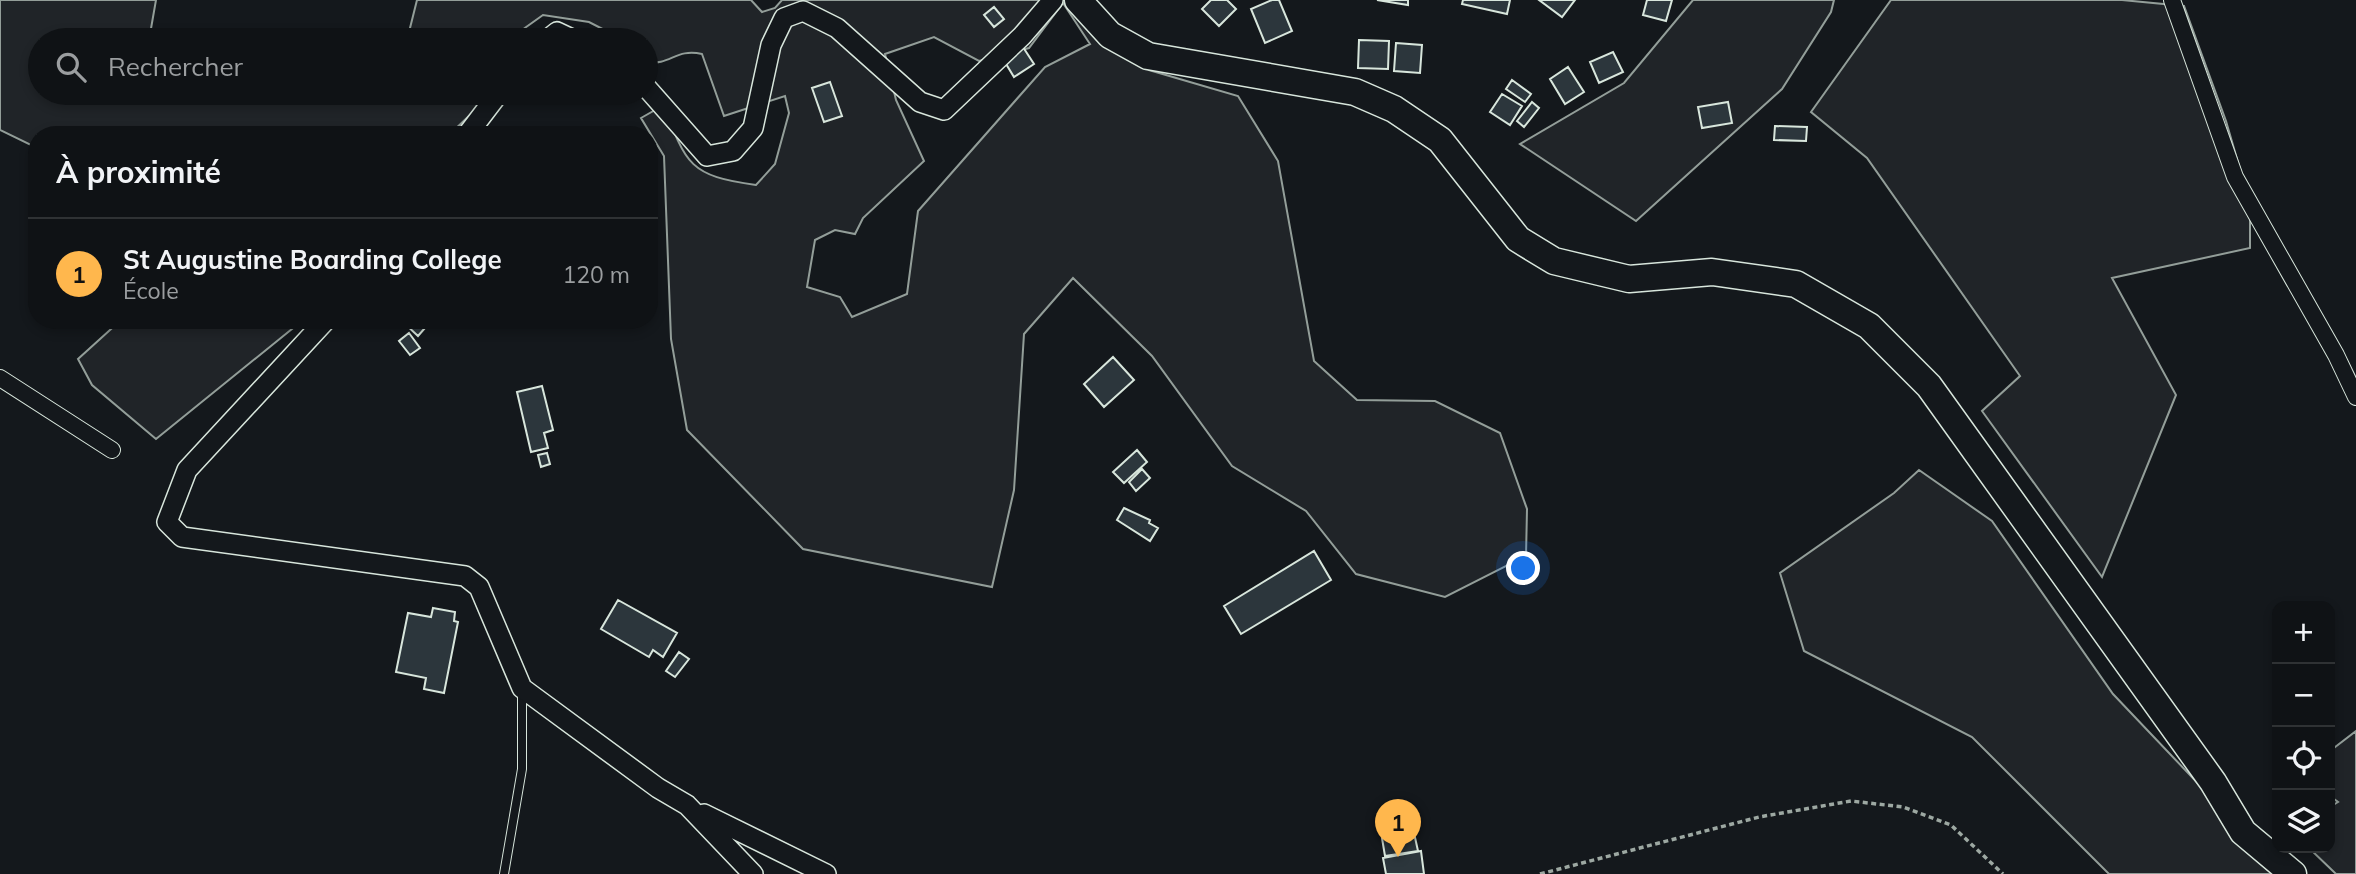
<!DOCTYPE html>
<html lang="fr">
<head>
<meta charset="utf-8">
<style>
  :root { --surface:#0f1215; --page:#181b1e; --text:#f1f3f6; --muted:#9b9ea0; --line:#2f3234; --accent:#ffb74d }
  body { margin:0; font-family:Mulish,sans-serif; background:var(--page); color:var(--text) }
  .controls { position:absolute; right:21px; bottom:21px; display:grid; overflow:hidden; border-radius:14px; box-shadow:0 4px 10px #0003 }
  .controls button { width:63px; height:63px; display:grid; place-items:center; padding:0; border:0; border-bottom:2px solid var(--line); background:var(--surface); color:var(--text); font:35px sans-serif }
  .you { position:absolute; left:1524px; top:569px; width:24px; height:24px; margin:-18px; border:5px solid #fff; border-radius:50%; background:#1a73e8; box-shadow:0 0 0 10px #1a73e833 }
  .badge { display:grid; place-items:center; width:46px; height:46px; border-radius:50%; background:var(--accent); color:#111; font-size:23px; font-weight:700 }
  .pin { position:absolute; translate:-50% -58px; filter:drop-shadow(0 2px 4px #0008) }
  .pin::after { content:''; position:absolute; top:37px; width:24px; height:21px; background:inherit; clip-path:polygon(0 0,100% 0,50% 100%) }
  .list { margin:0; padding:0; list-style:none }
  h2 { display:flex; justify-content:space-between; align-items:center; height:91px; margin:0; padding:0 28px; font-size:30px }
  h2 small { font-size:23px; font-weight:400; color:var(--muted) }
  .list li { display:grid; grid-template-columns:46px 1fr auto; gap:21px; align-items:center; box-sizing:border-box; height:112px; padding:0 28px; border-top:2px solid var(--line) }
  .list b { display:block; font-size:26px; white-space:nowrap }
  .list p { margin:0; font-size:23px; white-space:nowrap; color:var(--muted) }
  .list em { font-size:23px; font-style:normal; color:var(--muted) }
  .icon { flex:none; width:38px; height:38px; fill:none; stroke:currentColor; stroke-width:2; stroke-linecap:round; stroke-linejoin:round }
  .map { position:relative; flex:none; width:2356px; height:874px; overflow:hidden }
  .search { position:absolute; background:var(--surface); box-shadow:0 4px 10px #0003; left:28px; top:28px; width:630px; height:77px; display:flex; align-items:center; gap:18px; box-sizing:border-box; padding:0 24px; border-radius:38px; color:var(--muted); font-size:26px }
  .panel { position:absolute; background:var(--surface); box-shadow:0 4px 10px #0003; left:28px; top:126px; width:630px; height:203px; border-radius:28px }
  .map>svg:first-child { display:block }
</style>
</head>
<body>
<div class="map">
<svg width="2356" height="874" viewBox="0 0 2356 874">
  <rect width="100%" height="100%" fill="#14181c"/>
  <path fill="#202428" stroke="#939e99" stroke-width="2" fill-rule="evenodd" d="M 0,0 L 156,0 L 149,40 L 40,40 L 40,93 L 251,93 L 276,97 L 309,93 L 493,93 L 449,135 L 37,135 L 37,148 L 0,130 Z
    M 417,0 L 751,0 L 762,12 L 775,8 L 782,0 L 1070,0 L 1149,70 L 1238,96 L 1278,161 L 1314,361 L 1357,400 L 1435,401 L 1500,433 L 1527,509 L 1526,556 L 1445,597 L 1356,574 L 1306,511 L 1232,466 L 1152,356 L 1073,278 L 1024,334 L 1014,490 L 992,587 L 803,549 L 687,430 L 671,339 L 664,156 L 641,118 L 664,105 C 686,165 690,176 756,185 L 775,164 L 789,113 L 785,96 L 724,116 L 702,54 C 675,48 671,66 646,62 L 646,40 L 624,40 L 589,22 L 543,15 L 522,30 L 521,40 L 407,40 ZM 1063,3 L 1090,44 L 1045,67 L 918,211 L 907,294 L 852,317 L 840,297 L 807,287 L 815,240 L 835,230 L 855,234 L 863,218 L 924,161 L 896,100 L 885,54 L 934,37 L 979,61 L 1029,48 Z
    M 1693,0 L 1834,0 L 1831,12 L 1782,89 L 1636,221 L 1520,144 L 1624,83 Z
    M 1891,0 L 2122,0 L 2184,6 L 2226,121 L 2250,204 L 2250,248 L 2112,278 L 2176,395 L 2102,577 L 1982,411 L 2020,376 L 1867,158 L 1811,112 Z
    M 121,320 L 303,320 L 156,439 L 92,385 L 78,359 Z
    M 1919,470 L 1992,521 L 2113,694 L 2284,874 L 2109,874 L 1972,737 L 1804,651 L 1780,573 L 1894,493 Z
    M 2356,731 L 2356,874 L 2336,874 L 2309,848 L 2330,848 L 2330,807 L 2338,802 L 2330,796 L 2330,751 Z"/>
  <path fill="#2c363c" stroke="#d8e6dc" stroke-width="2" d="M 1211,0 L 1227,0 L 1236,9 L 1219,26 L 1202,9 Z
    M 1272,0 L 1279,0 L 1292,31 L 1265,43 L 1251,9 Z
    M 1377,0 L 1408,0 L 1408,5 Z
    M 1463,0 L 1510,0 L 1507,14 L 1462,4 Z
    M 1539,0 L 1575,0 L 1562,17 Z
    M 1647,0 L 1672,0 L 1666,21 L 1643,15 Z
    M 994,7 L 1004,19 L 994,27 L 984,15 Z
    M 1359,40 L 1389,41 L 1388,69 L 1358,68 Z
    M 1019,41 L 1034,64 L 1014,77 L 1000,54 Z
    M 1396,43 L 1422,45 L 1420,73 L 1394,71 Z
    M 1613,52 L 1623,72 L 1599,83 L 1590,62 Z
    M 1568,67 L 1584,92 L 1565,104 L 1550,79 Z
    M 1512,80 L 1531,94 L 1525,102 L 1506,89 Z
    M 830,82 L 842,116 L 824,122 L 812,88 Z
    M 1502,94 L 1522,106 L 1510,125 L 1490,112 Z
    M 1532,102 L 1539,108 L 1524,127 L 1517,121 Z
    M 1728,102 L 1732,123 L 1702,128 L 1698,107 Z
    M 1775,126 L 1807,127 L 1806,141 L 1774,140 Z
    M 405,320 L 432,320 L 418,336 L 403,322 Z
    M 409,333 L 420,348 L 410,355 L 399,341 Z
    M 1113,357 L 1134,380 L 1104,407 L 1084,384 Z
    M 542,386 L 553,430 L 544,433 L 548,448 L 531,452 L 517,392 Z
    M 1137,450 L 1147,462 L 1124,483 L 1113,472 Z
    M 547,453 L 550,464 L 541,467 L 538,455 Z
    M 1142,469 L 1150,478 L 1136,491 L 1129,482 Z
    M 1124,508 L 1150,520 L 1149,523 L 1158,528 L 1150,541 L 1117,520 Z
    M 1314,551 L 1331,580 L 1241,634 L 1224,606 Z
    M 618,600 L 677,633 L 663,657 L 653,650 L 649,657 L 601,629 Z
    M 433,608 L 455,612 L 454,621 L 458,622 L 444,693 L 424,689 L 426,678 L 396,672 L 408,613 L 431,617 Z
    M 679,652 L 689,659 L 675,677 L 666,671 Z
    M 1414,833 L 1418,851 L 1385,856 L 1382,838 Z
    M 1421,851 L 1424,874 L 1386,874 L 1383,858 Z"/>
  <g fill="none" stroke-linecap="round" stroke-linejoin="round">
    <defs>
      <path id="service" d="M 504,874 L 522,769 L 522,691"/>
      <path id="minor" d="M 2172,0 L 2235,177 L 2336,355 L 2356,397
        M 0,378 L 112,450"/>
      <path id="tertiary" d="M 547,40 L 557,32 L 574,40
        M 646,87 L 707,156 L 733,151 L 753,128 L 771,45 L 784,18 L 803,11 L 837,28 L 920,102 L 944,110 L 1022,36 L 1053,0
        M 467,135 L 499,93
        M 326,320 L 187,470 L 167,522 L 182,537 L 465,576 L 479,587 L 522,688 L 658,788 L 687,805 L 753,874
        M 704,814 L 826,874"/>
      <path id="trunk" d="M 1078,0 L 1110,35 L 1148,56 L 1355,92 L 1394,109 L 1440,140 L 1518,239 L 1554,261 L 1629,279 L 1712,272 L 1796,284 L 1869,326 L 1929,386 L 2213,782 L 2243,832 L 2293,874"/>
    </defs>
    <use href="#service" stroke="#d8e6dc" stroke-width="10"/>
    <use href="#minor" stroke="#d8e6dc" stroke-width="18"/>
    <use href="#tertiary" stroke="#d8e6dc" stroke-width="22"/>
    <use href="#trunk" stroke="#d8e6dc" stroke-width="29"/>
    <path stroke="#9da8a2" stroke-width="3.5" stroke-dasharray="5 3.5" stroke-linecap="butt" d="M 1540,874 L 1759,817 L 1851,801 L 1903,807 L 1951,825 L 2003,874"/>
    <use href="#service" stroke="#14181c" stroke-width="8"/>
    <use href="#minor" stroke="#14181c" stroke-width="16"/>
    <use href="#tertiary" stroke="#14181c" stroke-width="19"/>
    <use href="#trunk" stroke="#14181c" stroke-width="26"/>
  </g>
</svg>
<div class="controls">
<button>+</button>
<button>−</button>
<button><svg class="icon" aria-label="locate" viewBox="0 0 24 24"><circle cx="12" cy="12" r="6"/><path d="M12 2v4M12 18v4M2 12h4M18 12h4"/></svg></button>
<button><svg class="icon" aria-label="layers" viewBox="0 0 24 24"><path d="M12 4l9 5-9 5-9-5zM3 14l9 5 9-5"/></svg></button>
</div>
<div class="you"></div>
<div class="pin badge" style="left:1398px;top:857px">1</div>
<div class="search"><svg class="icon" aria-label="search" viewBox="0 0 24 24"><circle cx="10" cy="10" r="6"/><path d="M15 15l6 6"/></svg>Rechercher</div>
<section class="panel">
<h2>À proximité<small></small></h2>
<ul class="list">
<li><span class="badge">1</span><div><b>St Augustine Boarding College</b><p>École</p></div><em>120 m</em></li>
</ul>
</section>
</div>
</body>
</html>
